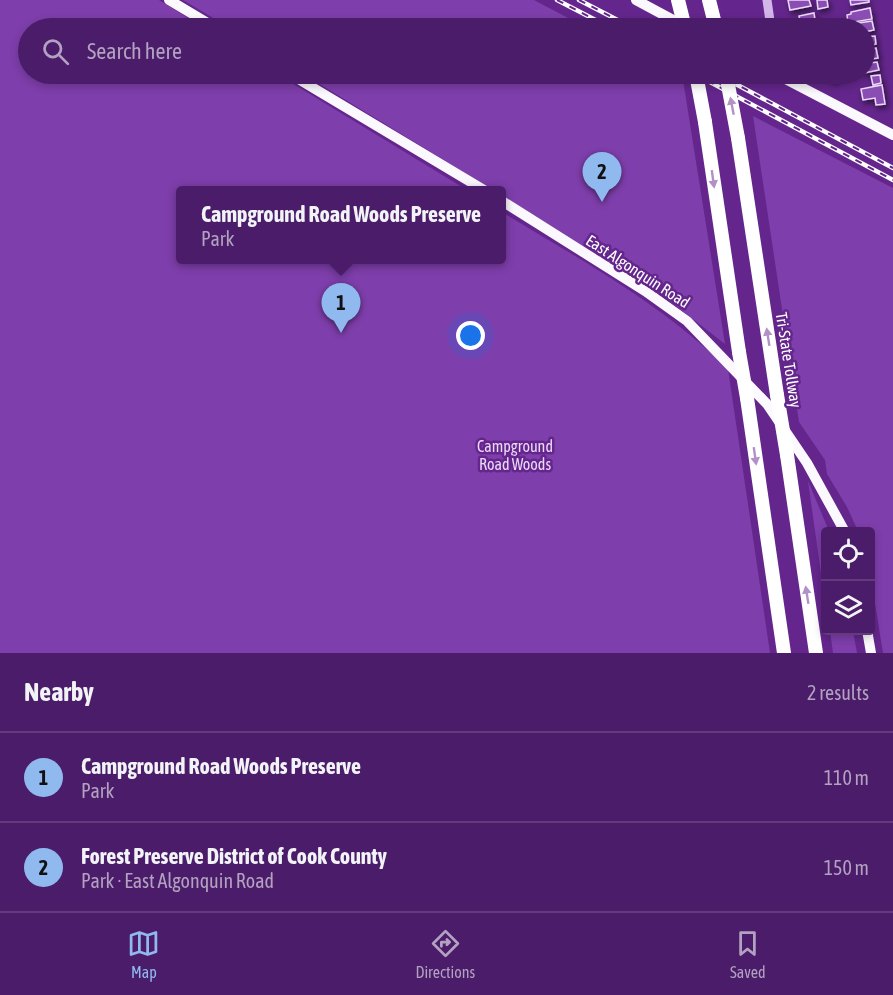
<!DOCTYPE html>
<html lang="en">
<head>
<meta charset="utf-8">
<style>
  :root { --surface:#4b1c69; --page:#552971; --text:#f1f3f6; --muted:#b2a1c0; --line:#623a7d; --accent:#90b9f0 }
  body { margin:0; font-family:"Asap Condensed",sans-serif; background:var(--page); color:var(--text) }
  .controls { position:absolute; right:18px; bottom:18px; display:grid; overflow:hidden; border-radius:6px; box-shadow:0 3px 9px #0003 }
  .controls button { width:54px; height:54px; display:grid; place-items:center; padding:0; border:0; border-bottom:2px solid var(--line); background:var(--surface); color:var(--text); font:30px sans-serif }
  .you { position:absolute; left:471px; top:336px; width:21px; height:21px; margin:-15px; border:4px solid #fff; border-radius:50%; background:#1a73e8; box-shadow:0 0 0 9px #1a73e833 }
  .badge { display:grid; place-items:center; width:39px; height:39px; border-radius:50%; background:var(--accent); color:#111; font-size:20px; font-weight:700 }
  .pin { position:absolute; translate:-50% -50px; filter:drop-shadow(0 2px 3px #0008) }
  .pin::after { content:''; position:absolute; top:32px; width:21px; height:18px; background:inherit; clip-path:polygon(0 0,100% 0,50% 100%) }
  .popup { position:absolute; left:176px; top:186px; width:330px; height:78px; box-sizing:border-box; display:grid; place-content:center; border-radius:6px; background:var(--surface); filter:drop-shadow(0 2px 4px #0005); font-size:20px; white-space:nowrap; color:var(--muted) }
  .popup b { font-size:22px; color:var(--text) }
  .popup::after { content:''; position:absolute; left:50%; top:100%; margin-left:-12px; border:12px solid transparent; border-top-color:var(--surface) }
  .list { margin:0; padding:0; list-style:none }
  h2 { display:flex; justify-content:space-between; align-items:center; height:78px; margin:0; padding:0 24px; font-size:26px }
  h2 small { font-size:20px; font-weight:400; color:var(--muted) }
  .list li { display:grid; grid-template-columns:39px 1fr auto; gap:18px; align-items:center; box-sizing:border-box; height:90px; padding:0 24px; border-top:2px solid var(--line) }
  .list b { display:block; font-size:22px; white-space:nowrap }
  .list p { margin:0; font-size:20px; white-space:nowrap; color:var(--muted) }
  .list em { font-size:20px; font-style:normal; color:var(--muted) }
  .icon { flex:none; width:33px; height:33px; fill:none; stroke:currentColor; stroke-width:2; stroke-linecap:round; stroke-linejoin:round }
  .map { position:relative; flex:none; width:893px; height:653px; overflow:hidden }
  .search { position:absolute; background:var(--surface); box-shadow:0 3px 9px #0003; left:18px; right:18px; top:18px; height:66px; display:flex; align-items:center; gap:15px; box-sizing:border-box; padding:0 21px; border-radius:33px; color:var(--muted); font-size:22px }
  .sheet { height:258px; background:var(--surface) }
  nav { display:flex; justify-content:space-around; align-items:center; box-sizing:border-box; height:84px; border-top:2px solid var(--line); background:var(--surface); font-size:16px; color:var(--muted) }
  nav a { display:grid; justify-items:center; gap:3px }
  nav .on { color:var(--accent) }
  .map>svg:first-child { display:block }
</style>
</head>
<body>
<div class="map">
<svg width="893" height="653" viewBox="0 0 893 653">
  <defs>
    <filter id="shadow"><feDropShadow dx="2" dy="3" stdDeviation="3" flood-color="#0009"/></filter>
  </defs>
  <rect width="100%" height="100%" fill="#64268c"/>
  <path fill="#7e3eab" d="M 0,0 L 159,0 L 204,28 L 28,28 L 28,74 L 277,74 L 467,190 L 180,190 L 180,260 L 502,260 L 502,212 C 581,260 662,304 728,369 L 770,653 L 0,653 Z
    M 183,0 L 534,0 L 587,28 L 230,28 Z
    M 303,74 L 671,74 L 683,80 L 725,344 L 663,296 L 502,196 L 502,190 L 493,190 Z
    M 753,116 L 893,188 L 893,653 L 883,653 L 871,579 L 870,532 L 858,531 L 847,507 L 827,474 L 825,460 L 799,422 Z
    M 808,481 L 829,531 L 826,532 L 825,602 Z
    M 830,631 L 853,631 L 857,653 L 833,653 Z"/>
  <path fill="#8a4eb3" stroke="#ebd9f8" stroke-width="1.5" filter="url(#shadow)" d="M 788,0 L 809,0 L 811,6 L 790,10 Z
    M 817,0 L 827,0 L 828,7 L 818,9 Z
    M 850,0 L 869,0 L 869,2 L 851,5 Z
    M 870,8 L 872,19 L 848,23 L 847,15 L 851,14 L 851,12 Z
    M 814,13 L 816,28 L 793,28 L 801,25 L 799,16 Z
    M 872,21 L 874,30 L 864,32 L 864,28 L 852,28 L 852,24 Z
    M 875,36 L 876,44 L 868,46 L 866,37 Z
    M 876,48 L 878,58 L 864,60 L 864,50 Z
    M 877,62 L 879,70 L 864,73 L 864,64 Z
    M 824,74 L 839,74 L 835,81 Z
    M 880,75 L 881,83 L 873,85 L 871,76 Z
    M 882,85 L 885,104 L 876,105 L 875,98 L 863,100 L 861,89 Z"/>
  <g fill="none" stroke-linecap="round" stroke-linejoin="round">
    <path stroke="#d4b5ea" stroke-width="9" d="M 767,0 L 771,28"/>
    <path stroke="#fcf9fe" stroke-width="10" d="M 169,0 L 216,28
      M 636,0 L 688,28
      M 290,74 L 484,190
      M 776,74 L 893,135
      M 502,201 L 645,291 L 687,321 L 767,404 L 807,463 L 845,532
      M 867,630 L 871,653"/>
    <path stroke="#fff" stroke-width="14" d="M 709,0 L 716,28
      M 705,122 L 739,352
      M 738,138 L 777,395
      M 747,398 L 784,653
      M 787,455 L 816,653"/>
    <defs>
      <path id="rail" d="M 557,0 L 611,28
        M 579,0 L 633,28
        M 695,74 L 893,180
        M 717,74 L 893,168"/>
    </defs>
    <use href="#rail" stroke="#fff" stroke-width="4.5"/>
    <use href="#rail" stroke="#64268c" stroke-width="2" stroke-dasharray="7" stroke-linecap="butt"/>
    <path stroke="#fff" stroke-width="14" d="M 678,0 L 685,28
      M 696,74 L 705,122
      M 726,74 L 738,138
      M 739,352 L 747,398
      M 777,395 L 787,455"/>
  </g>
  <defs><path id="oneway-solid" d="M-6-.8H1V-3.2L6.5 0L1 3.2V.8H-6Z" transform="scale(1.5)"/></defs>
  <g fill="#b292c6">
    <use href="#oneway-solid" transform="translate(732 106) rotate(-101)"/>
    <use href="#oneway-solid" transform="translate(713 179) rotate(82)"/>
    <use href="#oneway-solid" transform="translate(768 337) rotate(-99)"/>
    <use href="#oneway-solid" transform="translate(755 456) rotate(82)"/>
    <use href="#oneway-solid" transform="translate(807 595) rotate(-99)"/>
  </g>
  <g text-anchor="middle" stroke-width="5" stroke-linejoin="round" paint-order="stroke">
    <g font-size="16" fill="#fff" stroke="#64268c">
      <text transform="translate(638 271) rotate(33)" y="6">East Algonquin Road</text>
      <text transform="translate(789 360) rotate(81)" y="6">Tri-State Tollway</text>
    </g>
    <g font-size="16" fill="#ebd9f8" stroke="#64268c">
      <text x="515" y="452">Campground<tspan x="515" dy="18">Road Woods</tspan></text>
    </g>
  </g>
</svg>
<div class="controls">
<button><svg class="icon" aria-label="locate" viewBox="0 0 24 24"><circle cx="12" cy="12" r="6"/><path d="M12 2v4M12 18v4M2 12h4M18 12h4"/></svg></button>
<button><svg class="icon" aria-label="layers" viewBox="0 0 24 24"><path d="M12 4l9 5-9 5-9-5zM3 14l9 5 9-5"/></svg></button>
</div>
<div class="you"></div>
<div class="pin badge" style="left:341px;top:333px">1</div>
<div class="popup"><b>Campground Road Woods Preserve</b>Park</div>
<div class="pin badge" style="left:602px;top:202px">2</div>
<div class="search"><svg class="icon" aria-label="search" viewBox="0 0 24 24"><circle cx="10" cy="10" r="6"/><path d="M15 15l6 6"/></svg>Search here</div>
</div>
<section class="sheet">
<h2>Nearby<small>2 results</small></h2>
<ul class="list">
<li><span class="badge">1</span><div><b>Campground Road Woods Preserve</b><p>Park</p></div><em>110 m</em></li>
<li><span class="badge">2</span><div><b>Forest Preserve District of Cook County</b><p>Park · East Algonquin Road</p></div><em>150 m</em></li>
</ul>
</section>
<nav>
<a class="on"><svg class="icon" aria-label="map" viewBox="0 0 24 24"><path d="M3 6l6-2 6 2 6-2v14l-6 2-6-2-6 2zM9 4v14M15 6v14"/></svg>Map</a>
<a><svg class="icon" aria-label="directions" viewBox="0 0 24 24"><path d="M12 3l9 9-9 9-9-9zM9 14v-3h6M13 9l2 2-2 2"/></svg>Directions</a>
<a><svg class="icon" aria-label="saved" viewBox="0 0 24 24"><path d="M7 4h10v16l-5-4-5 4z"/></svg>Saved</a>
</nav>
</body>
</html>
